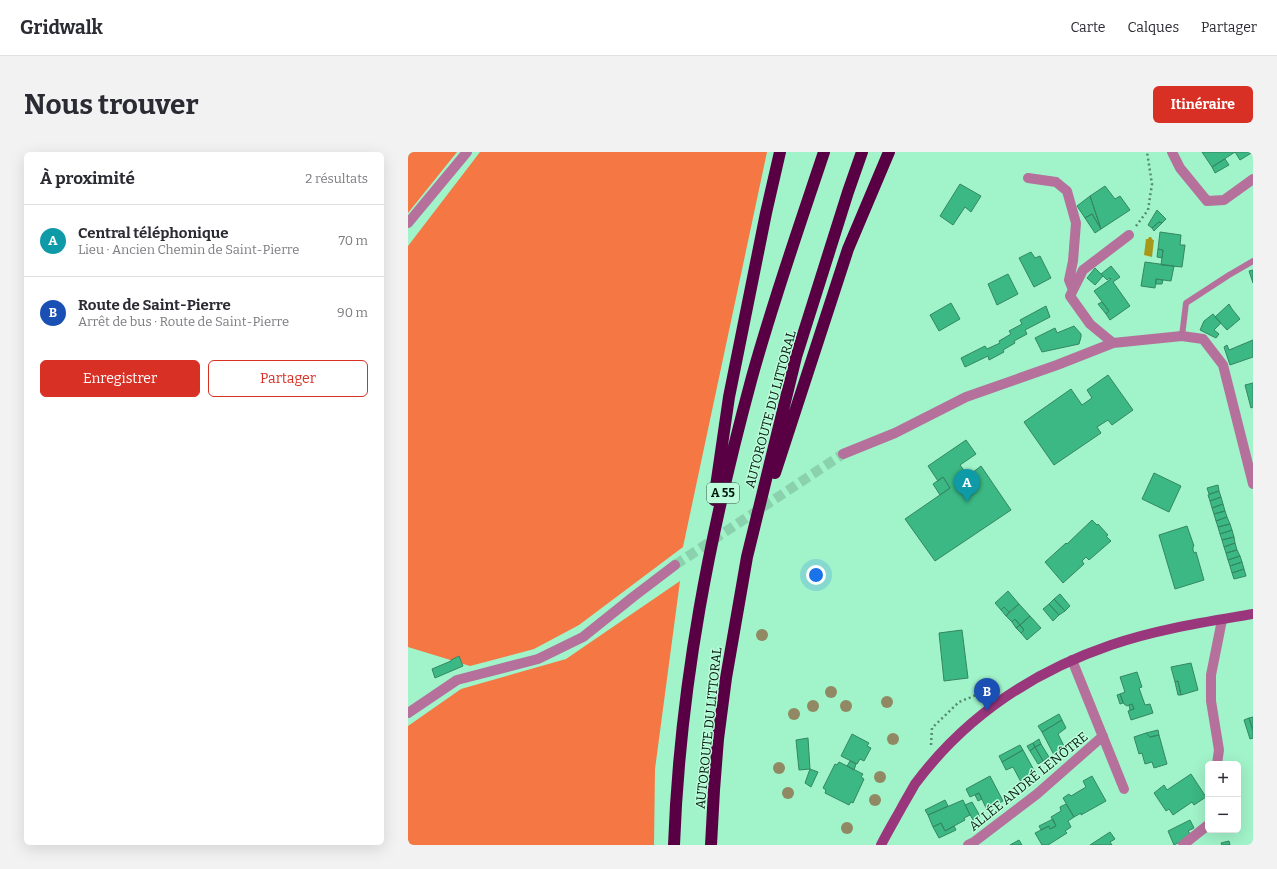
<!DOCTYPE html>
<html lang="fr">
<head>
<meta charset="utf-8">
<style>
  :root { --surface:#fff; --page:#f2f2f3; --text:#2b2b33; --muted:#7c7c81; --line:#e1e1e2; --accent:#d93025 }
  body { margin:0; font-family:Bitter,serif; background:var(--page); color:var(--text) }
  .controls { position:absolute; right:12px; bottom:12px; display:grid; overflow:hidden; border-radius:6px; box-shadow:0 4px 16px #0002 }
  .controls button { width:36px; height:36px; display:grid; place-items:center; padding:0; border:0; border-bottom:1px solid var(--line); background:var(--surface); color:var(--text); font:20px sans-serif }
  .you { position:absolute; left:408px; top:423px; width:14px; height:14px; margin:-10px; border:3px solid #fff; border-radius:50%; background:#1a73e8; box-shadow:0 0 0 6px #1a73e833 }
  .badge { display:grid; place-items:center; width:26px; height:26px; border-radius:50%; background:var(--accent); color:#fff; font-size:13px; font-weight:700 }
  .pin { position:absolute; translate:-50% -33px; filter:drop-shadow(0 1px 2px #0008) }
  .pin::after { content:''; position:absolute; top:21px; width:14px; height:12px; background:inherit; clip-path:polygon(0 0,100% 0,50% 100%) }
  .list { margin:0; padding:0; list-style:none }
  h2 { display:flex; justify-content:space-between; align-items:center; height:52px; margin:0; padding:0 16px; font-size:17px }
  h2 small { font-size:13px; font-weight:400; color:var(--muted) }
  .list li { display:grid; grid-template-columns:26px 1fr auto; gap:12px; align-items:center; box-sizing:border-box; height:72px; padding:0 16px; border-top:1px solid var(--line) }
  .list b { display:block; font-size:15px; white-space:nowrap }
  .list p { margin:0; font-size:13px; white-space:nowrap; color:var(--muted) }
  .list em { font-size:13px; font-style:normal; color:var(--muted) }
  .actions { display:flex; gap:8px; padding:12px 16px }
  .actions a { flex:1; padding:9px 0; border:1px solid var(--accent); border-radius:6px; text-align:center; font-size:14px; color:var(--accent) }
  .actions .main { background:var(--accent); color:#fff }
  .map { position:relative; flex:none; width:845px; height:693px; overflow:hidden; border-radius:6px }
  header { display:flex; align-items:center; gap:24px; box-sizing:border-box; height:56px; padding:0 20px; background:var(--surface); border-bottom:1px solid var(--line) }
  header strong { font-size:19px }
  nav { display:flex; gap:22px; margin-inline-start:auto; font-size:14px }
  .intro { display:flex; align-items:center; justify-content:space-between; box-sizing:border-box; height:96px; padding:0 24px }
  h1 { margin:0; font-size:28px }
  .button { padding:10px 18px; border-radius:6px; background:var(--accent); color:#fff; font-size:14px; font-weight:700 }
  main { display:flex; gap:24px; padding:0 24px }
  aside { flex:1; background:var(--surface); border-radius:6px; box-shadow:0 4px 16px #0002 }
  .map>svg:first-child { display:block }
</style>
</head>
<body>
<header>
<strong>Gridwalk</strong>
<nav><a>Carte</a><a>Calques</a><a>Partager</a></nav>
</header>
<div class="intro"><h1>Nous trouver</h1><a class="button">Itinéraire</a></div>
<main>
<aside>
<h2>À proximité<small>2 résultats</small></h2>
<ul class="list">
<li><span class="badge" style="background:#0f9aa8">A</span><div><b>Central téléphonique</b><p>Lieu · Ancien Chemin de Saint-Pierre</p></div><em>70 m</em></li>
<li><span class="badge" style="background:#1a4fb4">B</span><div><b>Route de Saint-Pierre</b><p>Arrêt de bus · Route de Saint-Pierre</p></div><em>90 m</em></li>
</ul>
<div class="actions"><a class="main">Enregistrer</a><a>Partager</a></div>
</aside>
<div class="map">
<svg width="845" height="693" viewBox="0 0 845 693">
  <rect width="100%" height="100%" fill="#a1f3c9"/>
  <path fill="#f57744" d="M 0,0 L 49,0 L 0,61 Z
    M 72,0 L 359,0 L 275,395 L 171,473 L 126,497 L 62,514 L 0,495 L 0,94 Z
    M 272,429 L 247,617 L 246,693 L 0,693 L 0,574 L 53,537 L 158,507 Z"/>
  <path fill="#a89819" d="M 741,85 L 743,85 L 745,88 L 746,88 L 744,105 L 736,103 L 738,87 L 740,87 Z"/>
  <path fill="#3bb884" stroke="#348762" d="M 794,0 L 845,0 L 832,8 L 827,0 L 804,15 Z
    M 817,7 L 821,13 L 807,21 L 804,15 Z
    M 552,32 L 573,44 L 563,60 L 557,55 L 545,73 L 532,64 Z
    M 697,34 L 707,47 L 712,44 L 722,58 L 693,77 L 682,44 Z
    M 682,44 L 693,77 L 684,62 L 677,66 L 669,54 Z
    M 749,58 L 758,67 L 754,71 L 751,70 L 744,76 L 740,73 Z
    M 684,62 L 693,77 L 687,81 L 677,66 Z
    M 751,70 L 754,71 L 746,79 L 744,76 Z
    M 752,80 L 773,83 L 772,93 L 777,93 L 774,115 L 753,113 L 755,98 L 750,97 Z
    M 750,97 L 755,98 L 754,106 L 749,105 Z
    M 623,100 L 627,106 L 632,104 L 643,126 L 626,135 L 611,106 Z
    M 737,110 L 766,114 L 763,129 L 748,127 L 747,136 L 733,134 Z
    M 703,114 L 712,125 L 705,130 L 722,154 L 702,168 L 698,162 L 701,159 L 686,139 L 703,127 L 702,126 L 699,128 L 693,122 Z
    M 687,116 L 695,124 L 687,133 L 679,126 Z
    M 845,118 L 845,131 L 841,119 Z
    M 600,122 L 610,142 L 589,153 L 580,132 Z
    M 748,127 L 755,128 L 754,132 L 748,132 Z
    M 694,150 L 701,159 L 698,162 L 690,152 Z
    M 543,151 L 552,167 L 531,179 L 522,163 Z
    M 821,152 L 824,157 L 832,167 L 819,178 L 807,165 Z
    M 638,154 L 642,165 L 617,178 L 619,182 L 606,189 L 607,191 L 595,198 L 596,200 L 581,208 L 580,204 L 557,215 L 553,206 L 577,194 L 579,197 L 592,191 L 591,189 L 603,182 L 601,179 L 614,172 L 612,168 Z
    M 805,162 L 813,171 L 806,178 L 811,182 L 808,186 L 792,178 L 796,169 Z
    M 666,174 L 673,182 L 673,185 L 671,192 L 634,200 L 627,186 L 647,176 L 649,181 Z
    M 845,188 L 845,205 L 822,213 L 816,195 L 819,193 L 821,198 Z
    M 700,223 L 725,258 L 704,273 L 700,268 L 689,275 L 693,281 L 646,313 L 616,270 L 663,237 L 674,253 L 684,246 L 679,238 Z
    M 845,231 L 845,255 L 843,256 L 837,233 Z
    M 558,288 L 568,302 L 552,313 L 560,324 L 573,314 L 603,358 L 527,409 L 497,367 L 542,336 L 535,325 L 530,329 L 520,314 Z
    M 746,321 L 773,334 L 761,360 L 734,347 Z
    M 535,325 L 542,336 L 532,343 L 525,332 Z
    M 810,333 L 811,339 L 801,342 L 799,336 Z
    M 811,339 L 813,345 L 802,349 L 800,343 Z
    M 813,345 L 815,352 L 804,356 L 802,349 Z
    M 815,352 L 817,359 L 806,362 L 804,356 Z
    M 817,359 L 819,365 L 808,369 L 806,362 Z
    M 819,365 L 822,372 L 810,375 L 808,369 Z
    M 684,368 L 689,373 L 690,372 L 700,383 L 698,384 L 703,389 L 681,408 L 678,405 L 674,409 L 676,412 L 655,431 L 637,410 L 658,391 L 659,392 Z
    M 822,372 L 824,378 L 812,382 L 810,375 Z
    M 779,374 L 786,394 L 785,395 L 785,398 L 786,401 L 788,400 L 796,428 L 767,437 L 751,383 Z
    M 824,378 L 826,385 L 814,388 L 812,382 Z
    M 826,385 L 827,391 L 816,395 L 814,388 Z
    M 827,391 L 829,398 L 818,401 L 816,395 Z
    M 829,398 L 832,404 L 820,408 L 818,401 Z
    M 832,404 L 834,410 L 822,414 L 820,408 Z
    M 834,410 L 836,417 L 824,421 L 822,414 Z
    M 836,417 L 838,424 L 826,427 L 824,421 Z
    M 600,439 L 611,452 L 601,460 L 596,455 L 593,458 L 587,451 Z
    M 652,442 L 662,454 L 657,459 L 646,447 Z
    M 646,447 L 657,459 L 651,463 L 641,452 Z
    M 611,452 L 622,464 L 612,473 L 607,467 L 604,470 L 598,464 Z
    M 641,452 L 651,463 L 645,469 L 635,457 Z
    M 596,455 L 601,460 L 598,464 L 593,458 Z
    M 622,464 L 633,476 L 619,488 L 613,481 L 616,478 L 612,473 Z
    M 607,467 L 612,473 L 608,476 L 604,470 Z
    M 612,473 L 616,478 L 613,481 L 608,476 Z
    M 554,478 L 560,526 L 536,529 L 531,481 Z
    M 51,504 L 55,514 L 27,526 L 24,517 L 43,509 L 43,508 Z
    M 783,511 L 790,538 L 773,543 L 770,529 L 767,530 L 763,515 Z
    M 729,520 L 734,535 L 731,536 L 737,553 L 742,552 L 745,561 L 723,568 L 720,559 L 726,557 L 724,552 L 719,554 L 716,552 L 712,542 L 717,540 L 712,525 Z
    M 770,529 L 773,543 L 770,543 L 767,530 Z
    M 712,542 L 715,551 L 712,552 L 709,543 Z
    M 724,552 L 726,557 L 722,558 L 721,553 Z
    M 651,562 L 654,568 L 634,580 L 630,574 Z
    M 845,565 L 845,579 L 841,566 Z
    M 841,566 L 845,579 L 845,586 L 842,587 L 836,568 Z
    M 654,568 L 658,576 L 650,582 L 657,596 L 646,603 L 634,580 Z
    M 750,578 L 751,583 L 742,585 L 738,581 Z
    M 738,581 L 742,585 L 751,583 L 759,612 L 746,616 L 744,610 L 737,612 L 734,601 L 731,602 L 726,585 Z
    M 444,582 L 461,591 L 459,594 L 463,596 L 456,609 L 452,607 L 449,612 L 433,604 Z
    M 400,586 L 402,617 L 391,618 L 388,588 Z
    M 631,587 L 633,592 L 627,595 L 625,591 Z
    M 625,591 L 627,595 L 622,599 L 619,594 Z
    M 633,592 L 641,605 L 635,609 L 627,595 Z
    M 612,593 L 615,598 L 594,610 L 591,604 Z
    M 627,595 L 635,609 L 630,612 L 622,599 Z
    M 615,598 L 628,622 L 613,630 L 605,615 L 598,618 L 594,610 Z
    M 442,609 L 448,612 L 446,618 L 439,614 Z
    M 431,610 L 455,622 L 453,625 L 456,627 L 445,651 L 443,650 L 441,653 L 417,641 L 418,638 L 415,636 L 427,612 L 429,613 Z
    M 402,617 L 410,620 L 403,635 L 397,631 Z
    M 783,622 L 798,645 L 786,653 L 784,650 L 765,663 L 761,657 L 758,659 L 746,641 L 756,633 L 759,638 Z
    M 582,624 L 595,649 L 579,658 L 571,641 L 562,645 L 558,637 Z
    M 684,624 L 698,649 L 673,663 L 673,661 L 666,665 L 655,646 L 661,642 L 663,644 L 678,635 L 675,629 Z
    M 571,641 L 574,647 L 570,649 L 567,643 Z
    M 537,648 L 540,654 L 520,663 L 517,658 Z
    M 555,648 L 562,663 L 556,666 L 557,668 L 537,679 L 533,671 L 525,675 L 520,663 Z
    M 564,650 L 572,664 L 565,668 L 557,653 Z
    M 658,652 L 666,665 L 660,669 L 663,675 L 657,679 L 659,681 L 640,693 L 634,693 L 627,681 L 641,674 L 642,677 L 648,674 L 643,665 L 653,659 L 652,655 Z
    M 645,667 L 648,674 L 642,677 L 641,674 L 633,678 L 631,674 Z
    M 782,668 L 786,676 L 780,679 L 784,684 L 766,693 L 760,679 Z
    M 533,671 L 537,679 L 546,674 L 548,678 L 531,686 L 525,675 Z
    M 702,680 L 707,687 L 702,690 L 704,693 L 682,693 Z
    M 611,688 L 614,693 L 602,693 Z
    M 821,689 L 822,693 L 814,693 L 813,691 Z"/>
  <g fill="none" stroke-linecap="round" stroke-linejoin="round">
    <path stroke="#89d2ad" stroke-width="10" stroke-dasharray="10 5" stroke-linecap="butt" d="M 267,413 L 435,302"/>
    <path stroke="#558b70" stroke-width="2.5" stroke-dasharray="2 3" stroke-linecap="butt" d="M 728,74 L 740,58 L 744,32 L 739,0
      M 523,593 L 524,576 L 551,550 L 588,535"/>
    <path stroke="#b5719c" stroke-width="6" d="M 774,184 L 778,151 L 821,123 L 845,109"/>
    <path stroke="#b5719c" stroke-width="10" d="M 764,0 L 772,16 L 799,49 L 816,48 L 845,27
      M 620,26 L 648,30 L 659,39 L 668,71 L 665,109 L 661,128 L 665,138 L 662,144 L 682,172 L 705,191
      M 0,71 L 59,0
      M 665,138 L 675,118 L 721,83
      M 435,302 L 487,281 L 558,245 L 649,213 L 705,191 L 774,184 L 795,187 L 815,213 L 845,332
      M 664,508 L 716,637
      M 0,561 L 49,528 L 130,507 L 175,485 L 225,445 L 267,413
      M 809,612 L 811,598 L 803,549 L 803,523 L 814,468
      M 560,693 L 566,690 L 629,642 L 695,584
      M 775,693 L 800,673"/>
    <path stroke="#9a367c" stroke-width="10" d="M 473,693 C 480,679 488,666 495,653 C 499,646 503,639 507,632 C 557,565 624,520 703,493 C 749,477 798,470 845,462"/>
    <path stroke="#590044" stroke-width="12" d="M 367,321 L 440,97 L 481,0
      M 306,348 L 321,245 L 358,61 L 372,0
      M 266,693 C 272,532 302,380 344,225 C 365,149 391,75 416,0
      M 303,693 L 306,638 L 310,587 L 318,526 L 339,405 L 388,205 L 440,40 L 454,0"/>
  </g>
  <g fill="#908963">
    <circle cx="354" cy="483" r="6"/>
    <circle cx="423" cy="540" r="6"/>
    <circle cx="479" cy="550" r="6"/>
    <circle cx="405" cy="554" r="6"/>
    <circle cx="438" cy="554" r="6"/>
    <circle cx="386" cy="562" r="6"/>
    <circle cx="485" cy="587" r="6"/>
    <circle cx="371" cy="616" r="6"/>
    <circle cx="472" cy="625" r="6"/>
    <circle cx="380" cy="641" r="6"/>
    <circle cx="467" cy="648" r="6"/>
    <circle cx="439" cy="676" r="6"/>
  </g>
  <g text-anchor="middle" stroke-width="3" stroke-linejoin="round" paint-order="stroke">
    <rect fill="#bcfcda" stroke="#395d4b" stroke-width="1" x="299" y="331" width="32" height="20" rx="3"/>
    <g font-size="12" font-weight="bold" fill="#01190e">
      <text x="315" y="345">A 55</text>
    </g>
    <g font-size="13" fill="#01190e" stroke="#bcfcda">
      <text transform="translate(362 257) rotate(-75)" y="5">AUTOROUTE DU LITTORAL</text>
      <text transform="translate(300 576) rotate(-84)" y="5">AUTOROUTE DU LITTORAL</text>
      <text transform="translate(620 629) rotate(-39)" y="5">ALLÉE ANDRÉ LENÔTRE</text>
    </g>
  </g>
</svg>
<div class="controls">
<button>+</button>
<button>−</button>
</div>
<div class="you"></div>
<div class="pin badge" style="left:559px;top:350px;background:#0f9aa8">A</div>
<div class="pin badge" style="left:579px;top:559px;background:#1a4fb4">B</div>
</div>
</main>
</body>
</html>
